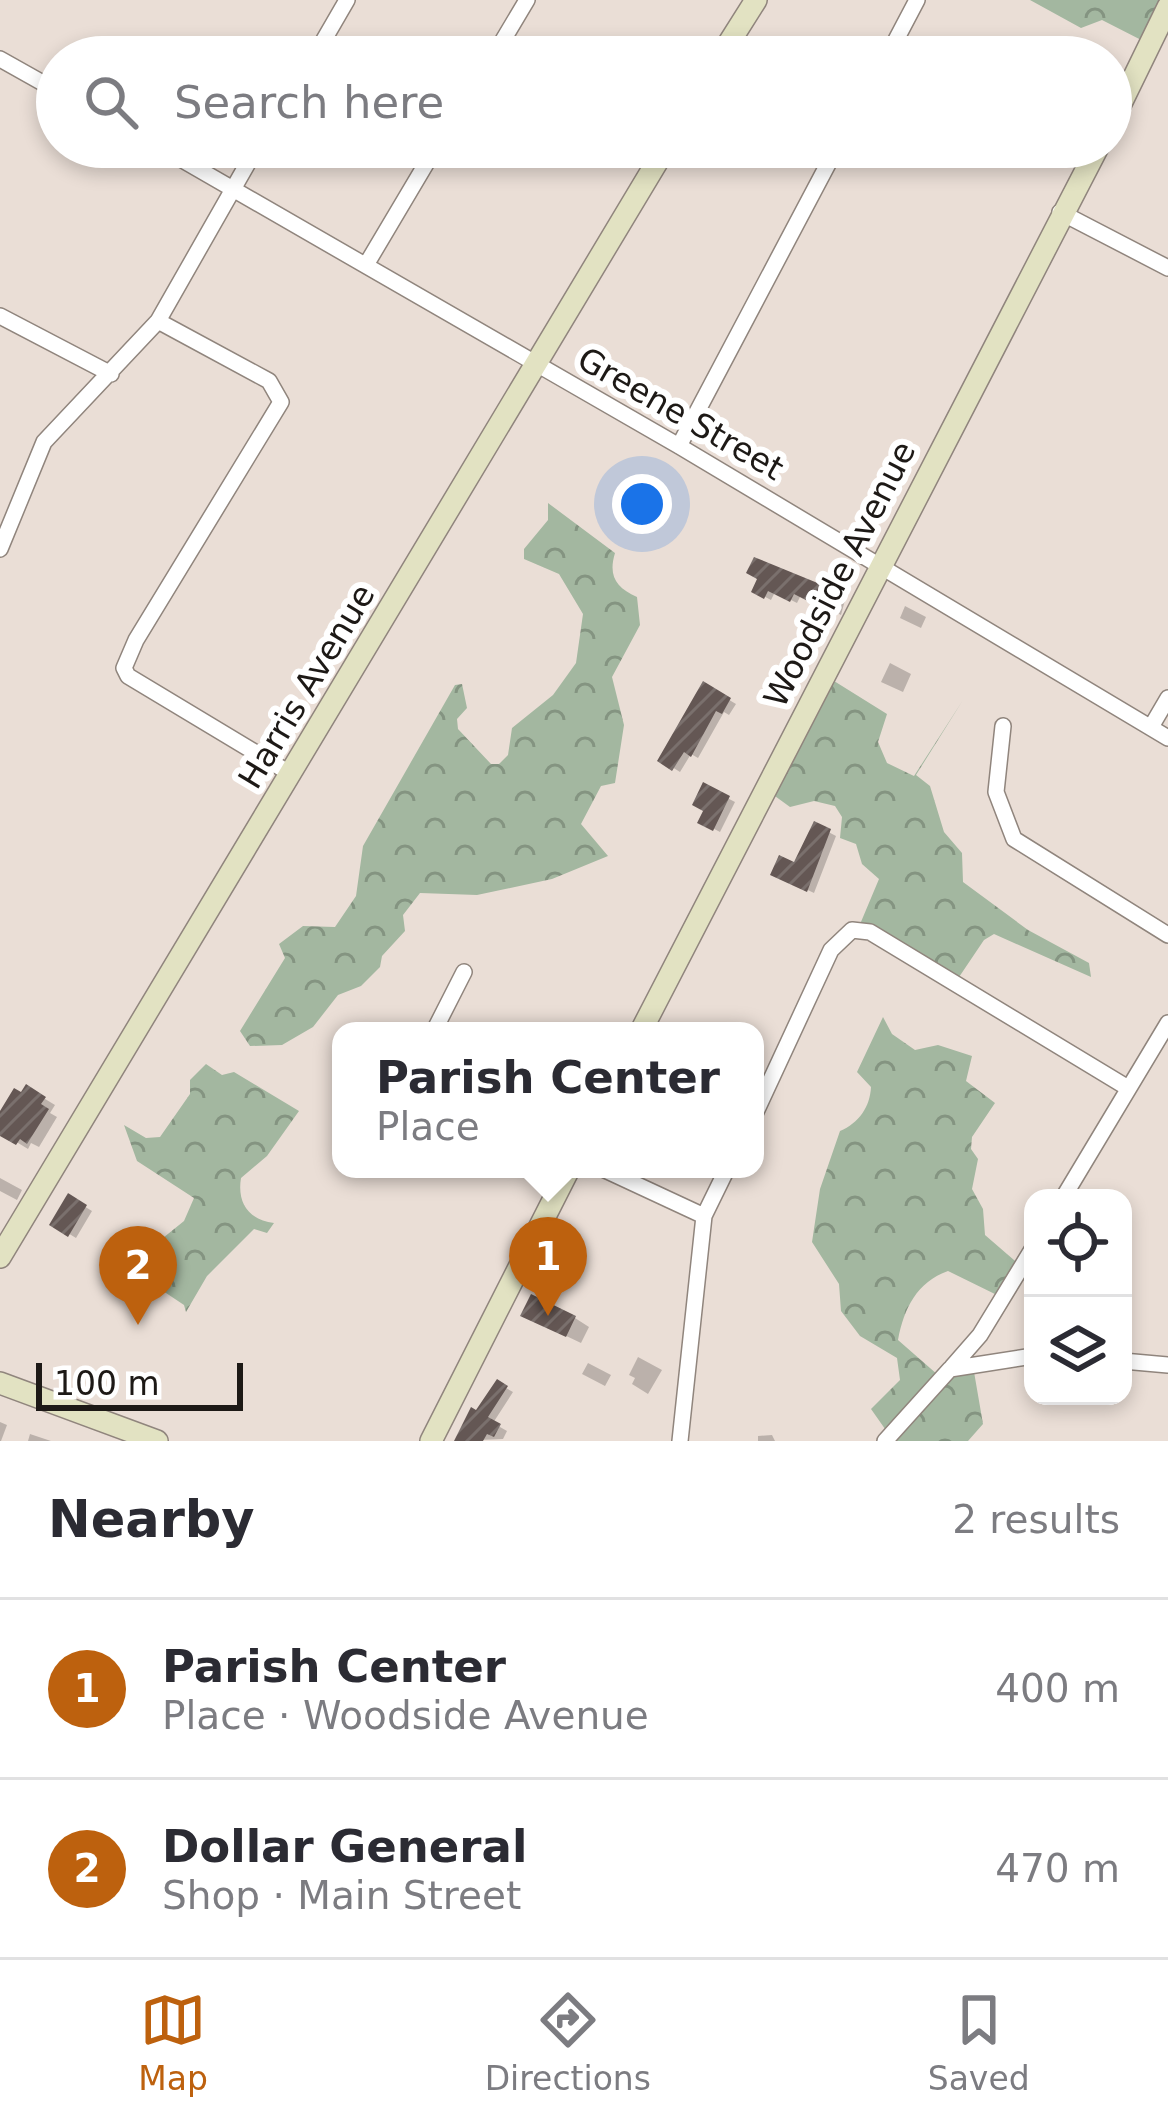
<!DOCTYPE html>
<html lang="en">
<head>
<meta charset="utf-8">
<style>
  :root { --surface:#fff; --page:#f2f2f3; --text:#2b2b33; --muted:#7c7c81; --line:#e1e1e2; --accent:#bd610e }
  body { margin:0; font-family:"DejaVu Sans",sans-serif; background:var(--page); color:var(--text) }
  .controls { position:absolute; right:36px; bottom:36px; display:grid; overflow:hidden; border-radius:24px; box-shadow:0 6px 18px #0003 }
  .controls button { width:108px; height:108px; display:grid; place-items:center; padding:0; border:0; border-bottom:3px solid var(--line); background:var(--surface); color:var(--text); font:60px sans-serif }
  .scale { position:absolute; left:36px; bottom:30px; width:207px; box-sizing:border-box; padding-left:12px; border:6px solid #1d1916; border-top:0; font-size:33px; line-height:42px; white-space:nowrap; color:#1d1916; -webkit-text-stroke:9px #fff; paint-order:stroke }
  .you { position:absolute; left:642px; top:504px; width:42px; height:42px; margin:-30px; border:9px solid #fff; border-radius:50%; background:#1a73e8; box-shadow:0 0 0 18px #1a73e833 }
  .badge { display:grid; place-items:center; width:78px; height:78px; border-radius:50%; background:var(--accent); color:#fff; font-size:39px; font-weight:700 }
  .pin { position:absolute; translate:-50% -99px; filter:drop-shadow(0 3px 6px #0008) }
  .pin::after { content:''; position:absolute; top:63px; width:42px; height:36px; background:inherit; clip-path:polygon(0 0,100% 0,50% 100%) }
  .popup { position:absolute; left:332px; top:1022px; width:432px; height:156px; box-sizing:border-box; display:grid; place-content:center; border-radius:24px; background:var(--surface); filter:drop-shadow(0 3px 9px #0005); font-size:39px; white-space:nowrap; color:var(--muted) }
  .popup b { font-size:45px; color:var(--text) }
  .popup::after { content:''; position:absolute; left:50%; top:100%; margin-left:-24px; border:24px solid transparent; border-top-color:var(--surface) }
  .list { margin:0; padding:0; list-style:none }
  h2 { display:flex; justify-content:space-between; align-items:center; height:156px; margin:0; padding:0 48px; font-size:51px }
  h2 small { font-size:39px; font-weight:400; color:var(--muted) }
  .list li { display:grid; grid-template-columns:78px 1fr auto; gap:36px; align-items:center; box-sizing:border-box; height:180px; padding:0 48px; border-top:3px solid var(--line) }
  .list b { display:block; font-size:45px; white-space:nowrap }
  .list p { margin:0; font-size:39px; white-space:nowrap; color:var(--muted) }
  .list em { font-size:39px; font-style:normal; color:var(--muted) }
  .icon { flex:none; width:66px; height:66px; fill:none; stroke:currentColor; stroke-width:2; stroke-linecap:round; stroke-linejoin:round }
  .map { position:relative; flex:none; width:1168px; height:1441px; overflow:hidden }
  .search { position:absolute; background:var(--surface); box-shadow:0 6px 18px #0003; left:36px; right:36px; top:36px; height:132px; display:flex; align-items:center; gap:30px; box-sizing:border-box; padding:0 42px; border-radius:66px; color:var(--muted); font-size:45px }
  .sheet { height:516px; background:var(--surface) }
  nav { display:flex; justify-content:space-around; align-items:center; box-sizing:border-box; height:168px; border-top:3px solid var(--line); background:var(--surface); font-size:33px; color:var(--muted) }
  nav a { display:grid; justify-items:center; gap:6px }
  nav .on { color:var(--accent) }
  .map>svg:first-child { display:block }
</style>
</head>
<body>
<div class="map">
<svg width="1168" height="1441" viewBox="0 0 1168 1441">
  <defs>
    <pattern id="forest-crowns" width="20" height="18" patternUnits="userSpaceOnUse" patternTransform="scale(3)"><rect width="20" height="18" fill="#a3b7a0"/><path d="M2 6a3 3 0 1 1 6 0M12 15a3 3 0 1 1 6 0" fill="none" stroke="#849481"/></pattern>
    <pattern id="building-hatch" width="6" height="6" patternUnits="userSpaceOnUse" patternTransform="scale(3)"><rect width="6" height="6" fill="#645754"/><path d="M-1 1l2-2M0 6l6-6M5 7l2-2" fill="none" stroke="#7a706d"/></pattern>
  </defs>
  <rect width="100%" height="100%" fill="#eaded6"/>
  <path fill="url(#forest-crowns)" d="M 1030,0 L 1168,0 L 1151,45 L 1102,20 L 1081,28 Z
    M 548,503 L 615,553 C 608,576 616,588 637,597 L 640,625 L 612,677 L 624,725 L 615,783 L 601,786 L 581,824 L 608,856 L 552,879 L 477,895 L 420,893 L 403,915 L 405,931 L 382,956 L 380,967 L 361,986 L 338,995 L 313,1027 L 282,1045 L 250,1046 L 240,1031 L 285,958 L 279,944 L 303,926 L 335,927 L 356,896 L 363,846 L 455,685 L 462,684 L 467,708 L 457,719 L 458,729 L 491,764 L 499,764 L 508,755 L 512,728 L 553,695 L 576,663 L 583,614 L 559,574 L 524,559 L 524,549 L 548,520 Z
    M 826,676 L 887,714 L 878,742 L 887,763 L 914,776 L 963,700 L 916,775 L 930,786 L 944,832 L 962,853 L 963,882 L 1028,930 L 1089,963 L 1091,977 L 994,934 L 984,940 L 955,983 L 858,929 L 879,879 L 862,864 L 856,844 L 840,838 L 842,817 L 835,806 L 814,801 L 790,807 L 768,791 Z
    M 883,1017 L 892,1034 L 915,1050 L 938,1045 L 972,1056 L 966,1081 L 995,1103 L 972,1137 L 971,1149 L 978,1159 L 972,1189 L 983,1209 L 985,1235 L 1022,1267 L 1003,1298 L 948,1271 C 917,1282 904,1308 898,1340 L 938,1375 L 973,1366 L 983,1424 L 968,1441 L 886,1441 L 890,1436 L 871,1409 L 900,1380 L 897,1358 L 860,1336 L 841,1311 L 839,1284 L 812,1242 L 820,1189 L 840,1131 C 859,1123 870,1107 871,1087 L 857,1072 Z
    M 206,1064 L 222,1075 L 234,1072 L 299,1111 L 267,1156 L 241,1178 C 237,1202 248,1220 274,1223 L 267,1233 L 254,1229 L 207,1276 L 186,1312 L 184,1305 L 127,1267 L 184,1221 L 194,1198 L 137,1161 L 124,1125 L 146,1138 L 160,1137 L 190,1094 L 190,1080 Z"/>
  <path fill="#0003" d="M 761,578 L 821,588 L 826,578 L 848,589 L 841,615 L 801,595 L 797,603 L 775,592 L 771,600 L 754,591 Z
    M 905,606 L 926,617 L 921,628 L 900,618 Z
    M 781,662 L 798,672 L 790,686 L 773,676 Z
    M 890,663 L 911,674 L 903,692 L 881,682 Z
    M 704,685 L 736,704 L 729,715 L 724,712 L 698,758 L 691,754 L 680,772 L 661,760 Z
    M 704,786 L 735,802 L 720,832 L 701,822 L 707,810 Z
    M 815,825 L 836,836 L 814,893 L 774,874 L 796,866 Z
    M 27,1088 L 55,1105 L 50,1113 L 57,1117 L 39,1147 L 31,1143 L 28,1149 L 0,1132 L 0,1123 Z
    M 0,1178 L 22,1190 L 17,1200 L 0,1191 Z
    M 69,1197 L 92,1211 L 76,1238 L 53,1224 Z
    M 575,1318 L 589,1327 L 581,1343 L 539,1323 Z
    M 638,1357 L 662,1370 L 648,1394 L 632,1384 L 635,1378 L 629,1375 Z
    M 588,1363 L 611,1375 L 605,1386 L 582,1374 Z
    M 497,1383 L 513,1392 L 493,1423 L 507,1431 L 503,1439 L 456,1441 Z
    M 0,1422 L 7,1425 L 1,1441 L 0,1441 Z
    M 30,1434 L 51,1441 L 28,1441 Z
    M 758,1436 L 772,1435 L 775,1441 L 758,1441 Z"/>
  <path fill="url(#building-hatch)" d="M 754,557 L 820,584 L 825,574 L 843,583 L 835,615 L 794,594 L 790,602 L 768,591 L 764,599 L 751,592 L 757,579 L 746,573 Z
    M 703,681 L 731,698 L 722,714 L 716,711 L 691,757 L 684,752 L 672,771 L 657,761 Z
    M 703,782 L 730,796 L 713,831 L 697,823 L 703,811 L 692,805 Z
    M 814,821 L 831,829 L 807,892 L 770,875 L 779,855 L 794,862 Z
    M 26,1084 L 46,1097 L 41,1104 L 49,1109 L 27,1144 L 20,1139 L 16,1145 L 0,1136 L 0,1111 L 14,1088 L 21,1092 Z
    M 68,1193 L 87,1205 L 68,1237 L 49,1225 Z
    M 531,1294 L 576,1316 L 566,1337 L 520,1316 Z
    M 497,1379 L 508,1386 L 488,1417 L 501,1424 L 494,1437 L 487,1434 L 483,1441 L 454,1441 L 471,1407 L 476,1410 Z"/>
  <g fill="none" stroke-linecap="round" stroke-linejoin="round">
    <defs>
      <path id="street" d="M 314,57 L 347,0
        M 493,57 L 527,0
        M 887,57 L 917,0
        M 0,59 L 57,91
        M 160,147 L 679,446 L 1168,738
        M 938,150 L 939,147
        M 1060,212 L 1168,268
        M 366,265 L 436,147
        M 0,316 L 111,374
        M 158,321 L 269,381 L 281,402 L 136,640 L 124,668 L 128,676 L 291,774
        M 679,446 L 837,147
        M 0,549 L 44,442 L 158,321 L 257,147
        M 1003,726 L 996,792 L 1014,839 L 1168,935
        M 1151,727 L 1168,698
        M 434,1031 L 464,972
        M 755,1114 L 831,950 L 852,930 L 870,932 L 1128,1088
        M 603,1169 L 704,1216
        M 1063,1198 L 1168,1023
        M 1123,1361 L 1168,1365
        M 952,1367 L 980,1335 L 1033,1248
        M 680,1441 L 704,1216 L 727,1169
        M 885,1441 L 950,1369 L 1033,1356"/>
      <path id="secondary" d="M 720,57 L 756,0
        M 1111,124 L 1168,7
        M 641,1031 L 1098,147
        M 0,1257 L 666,147
        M 0,1383 L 157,1441
        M 431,1441 L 569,1169"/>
    </defs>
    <use href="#street" stroke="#90857d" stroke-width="18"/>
    <use href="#secondary" stroke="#90857d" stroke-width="24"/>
    <use href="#street" stroke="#fff" stroke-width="15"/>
    <use href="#secondary" stroke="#e2e2c2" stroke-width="21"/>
  </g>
  <g text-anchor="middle" stroke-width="12" stroke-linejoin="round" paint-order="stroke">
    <g font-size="33" fill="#1d1916" stroke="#fff">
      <text transform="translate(681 413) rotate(30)" y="12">Greene Street</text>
      <text transform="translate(839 574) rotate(-63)" y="12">Woodside Avenue</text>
      <text transform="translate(306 686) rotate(-59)" y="12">Harris Avenue</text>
    </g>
  </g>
</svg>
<div class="controls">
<button><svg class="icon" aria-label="locate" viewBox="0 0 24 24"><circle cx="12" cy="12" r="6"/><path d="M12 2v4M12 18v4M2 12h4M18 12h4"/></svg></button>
<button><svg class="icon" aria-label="layers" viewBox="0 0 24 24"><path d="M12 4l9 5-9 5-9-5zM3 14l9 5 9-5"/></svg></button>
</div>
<div class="scale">100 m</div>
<div class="you"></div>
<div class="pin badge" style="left:548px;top:1316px">1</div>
<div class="popup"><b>Parish Center</b>Place</div>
<div class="pin badge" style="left:138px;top:1325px">2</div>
<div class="search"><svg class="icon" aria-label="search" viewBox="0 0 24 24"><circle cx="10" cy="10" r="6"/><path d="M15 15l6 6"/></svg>Search here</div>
</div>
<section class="sheet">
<h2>Nearby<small>2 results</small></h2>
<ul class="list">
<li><span class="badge">1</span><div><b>Parish Center</b><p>Place · Woodside Avenue</p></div><em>400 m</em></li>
<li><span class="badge">2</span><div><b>Dollar General</b><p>Shop · Main Street</p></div><em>470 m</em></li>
</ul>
</section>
<nav>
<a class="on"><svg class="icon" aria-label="map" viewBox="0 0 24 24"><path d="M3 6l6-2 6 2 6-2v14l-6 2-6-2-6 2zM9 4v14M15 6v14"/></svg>Map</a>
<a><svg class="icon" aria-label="directions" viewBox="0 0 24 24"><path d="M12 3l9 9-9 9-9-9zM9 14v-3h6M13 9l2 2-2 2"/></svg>Directions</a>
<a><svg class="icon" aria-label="saved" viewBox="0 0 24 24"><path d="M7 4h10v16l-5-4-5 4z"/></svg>Saved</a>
</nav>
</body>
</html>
